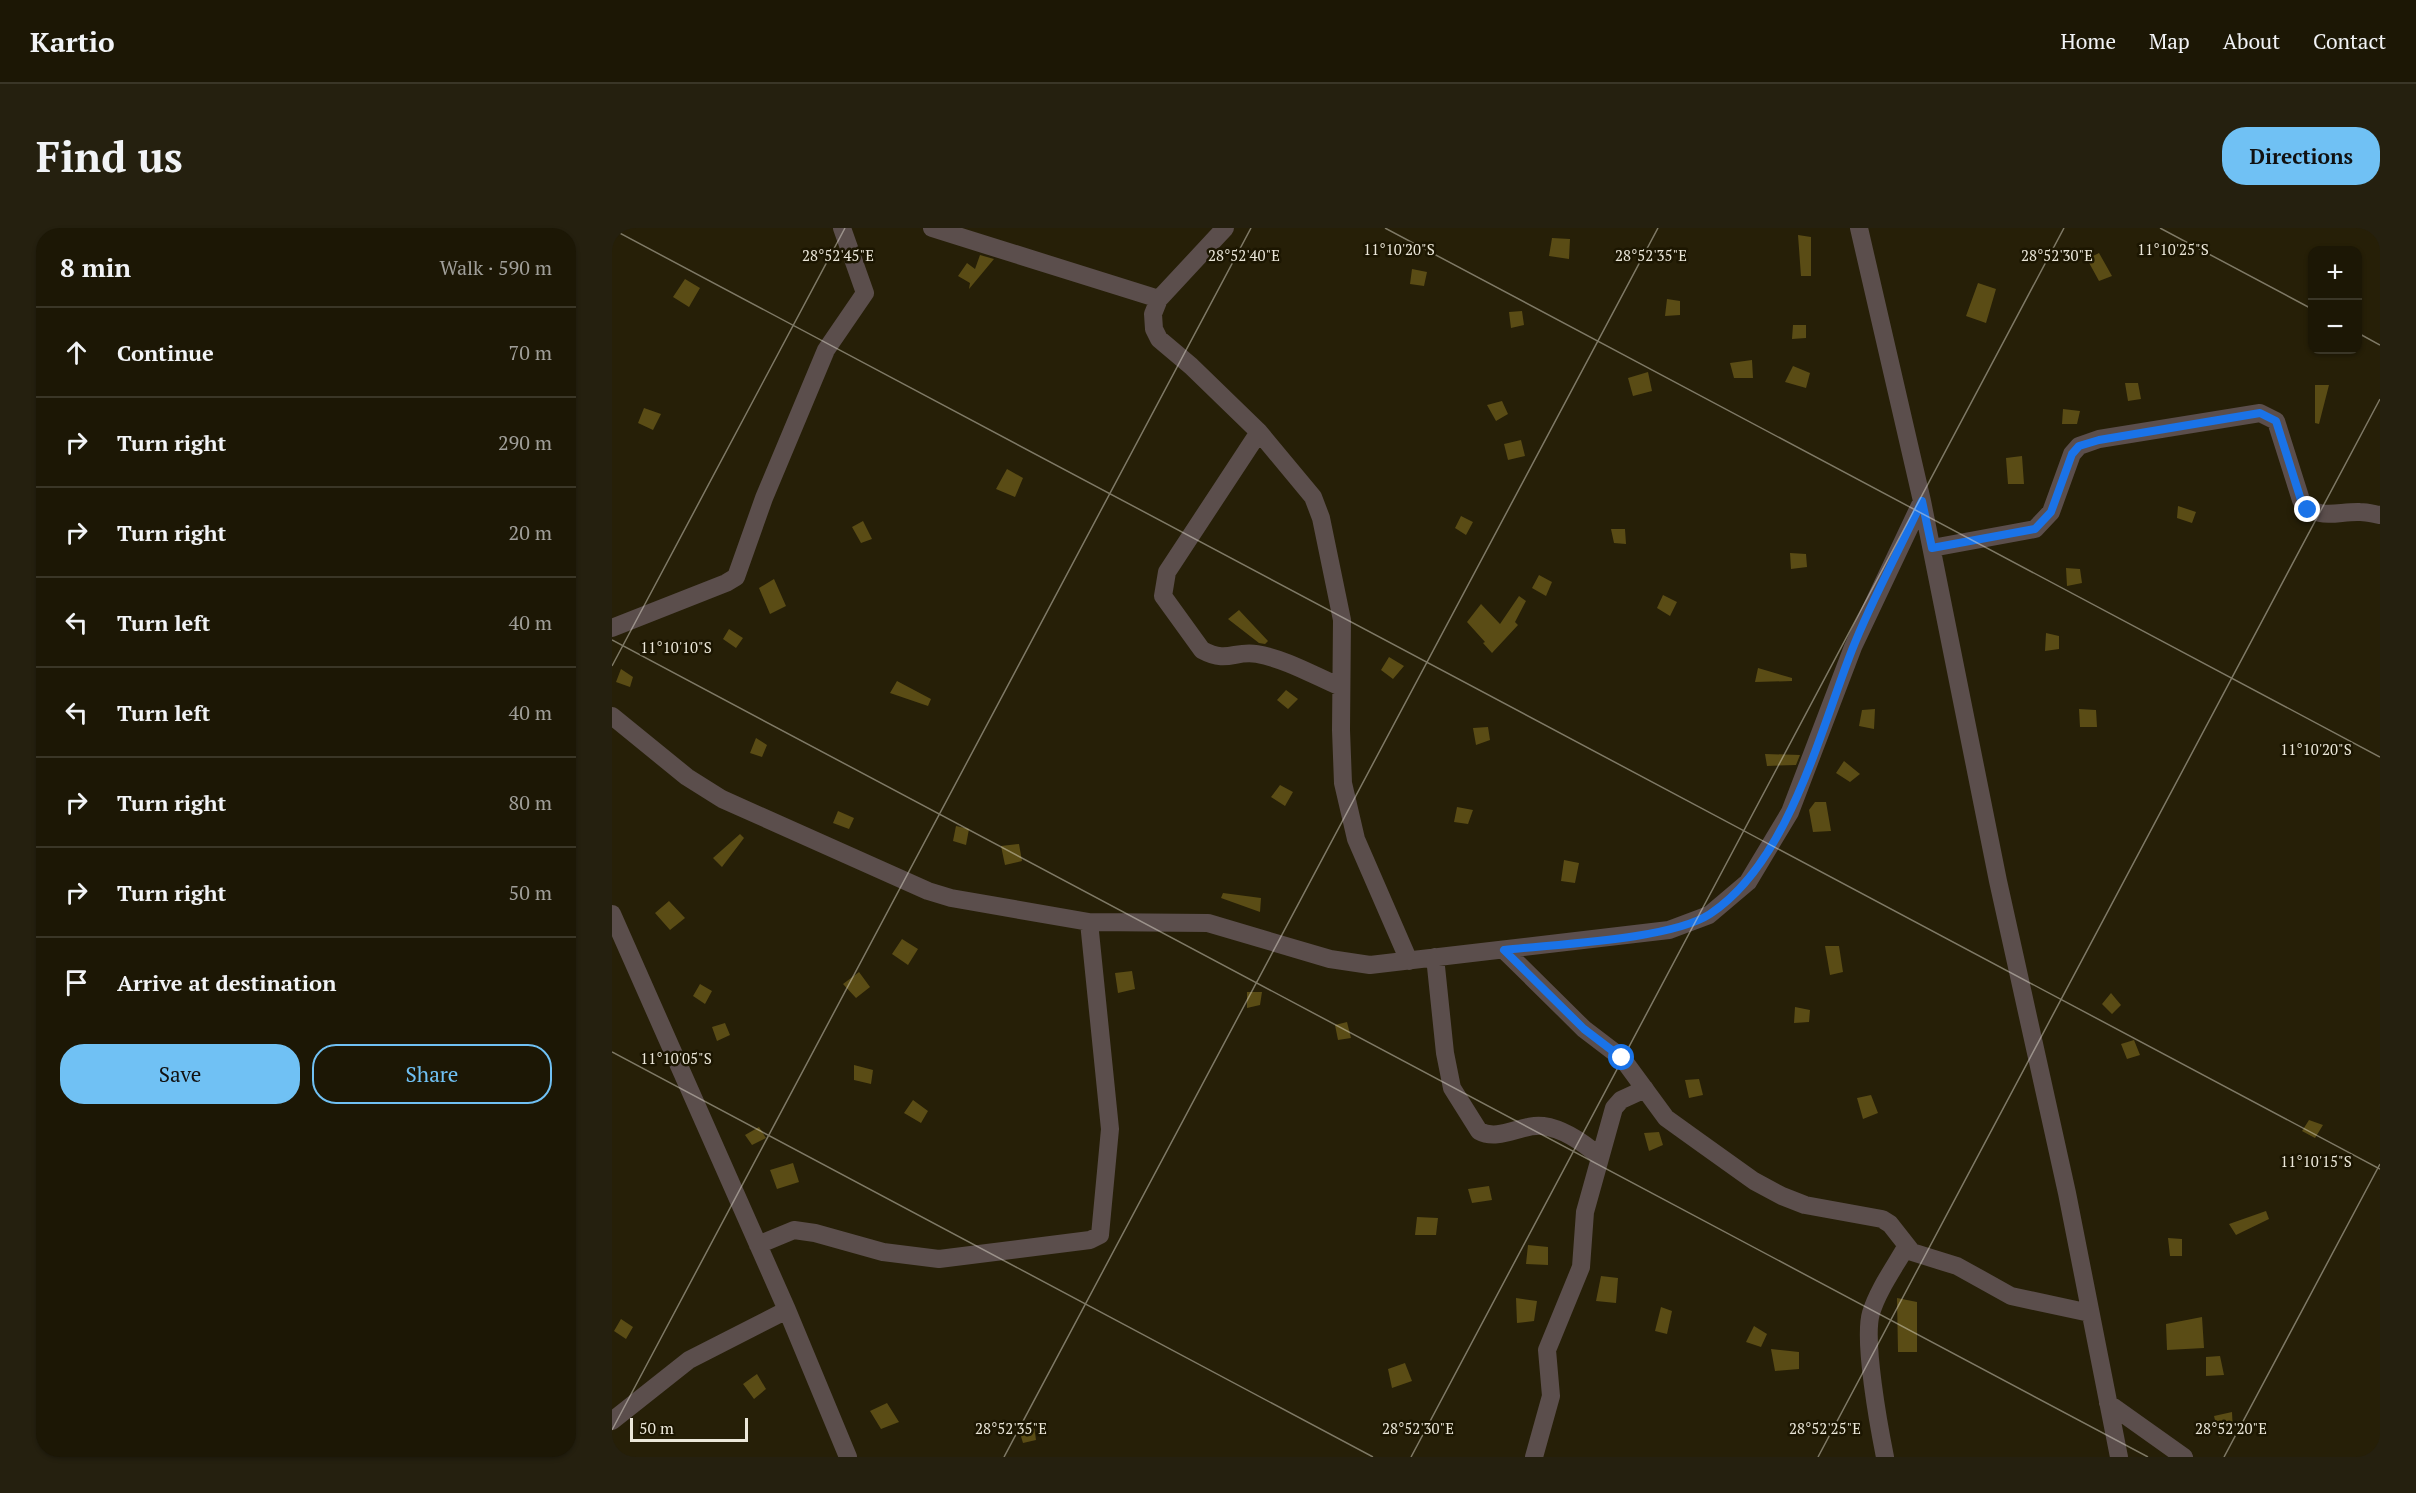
<!DOCTYPE html>
<html lang="en">
<head>
<meta charset="utf-8">
<style>
  :root { --surface:#1c1705; --page:#25200f; --text:#f1f3f6; --muted:#a09f9a; --line:#3a3627; --accent:#70c1f4 }
  body { margin:0; font-family:"PT Serif",serif; background:var(--page); color:var(--text) }
  .controls { position:absolute; right:18px; top:18px; display:grid; overflow:hidden; border-radius:12px; box-shadow:0 2px 4px #0004 }
  .controls button { width:54px; height:54px; display:grid; place-items:center; padding:0; border:0; border-bottom:2px solid var(--line); background:var(--surface); color:var(--text); font:30px sans-serif }
  .scale { position:absolute; left:18px; bottom:15px; width:118px; box-sizing:border-box; padding-left:6px; border:3px solid #ebe7d9; border-top:0; font-size:16px; line-height:21px; white-space:nowrap; color:#ebe7d9; -webkit-text-stroke:4px #1c1601; paint-order:stroke }
  .stop { position:absolute; width:18px; height:18px; margin:-14px; border:4px solid #1a73e8; border-radius:50%; background:#fff }
  .stop.end { background:#1a73e8; border-color:#fff; box-shadow:0 2px 6px #0008 }
  .list { margin:0; padding:0; list-style:none }
  h2 { display:flex; justify-content:space-between; align-items:center; height:78px; margin:0; padding:0 24px; font-size:26px }
  h2 small { font-size:20px; font-weight:400; color:var(--muted) }
  .list li { display:grid; grid-template-columns:39px 1fr auto; gap:18px; align-items:center; box-sizing:border-box; height:90px; padding:0 24px; border-top:2px solid var(--line) }
  .list b { display:block; font-size:22px; white-space:nowrap }
  .list em { font-size:20px; font-style:normal; color:var(--muted) }
  .actions { display:flex; gap:12px; padding:18px 24px }
  .actions a { flex:1; padding:14px 0; border:2px solid var(--accent); border-radius:24px; text-align:center; font-size:21px; color:var(--accent) }
  .actions .main { background:var(--accent); color:#111 }
  .icon { flex:none; width:33px; height:33px; fill:none; stroke:currentColor; stroke-width:2; stroke-linecap:round; stroke-linejoin:round }
  .map { position:relative; flex:none; width:1768px; height:1229px; overflow:hidden; border-radius:24px }
  header { display:flex; align-items:center; gap:36px; box-sizing:border-box; height:84px; padding:0 30px; background:var(--surface); border-bottom:2px solid var(--line) }
  header strong { font-size:28px }
  nav { display:flex; gap:33px; margin-inline-start:auto; font-size:21px }
  .intro { display:flex; align-items:center; justify-content:space-between; box-sizing:border-box; height:144px; padding:0 36px }
  h1 { margin:0; font-size:42px }
  .button { padding:15px 27px; border-radius:24px; background:var(--accent); color:#111; font-size:21px; font-weight:700 }
  main { display:flex; gap:36px; padding:0 36px }
  aside { flex:1; background:var(--surface); border-radius:24px; box-shadow:0 2px 4px #0004 }
  .map>svg:first-child { display:block }
</style>
</head>
<body>
<header>
<strong>Kartio</strong>
<nav><a>Home</a><a>Map</a><a>About</a><a>Contact</a></nav>
</header>
<div class="intro"><h1>Find us</h1><a class="button">Directions</a></div>
<main>
<aside>
<h2>8 min<small>Walk · 590 m</small></h2>
<ul class="list">
<li><svg class="icon" aria-label="ahead" viewBox="0 0 24 24"><path d="M12 20V5M6 11l6-6 6 6"/></svg><div><b>Continue</b></div><em>70 m</em></li>
<li><svg class="icon" aria-label="right" viewBox="0 0 24 24"><path d="M7 20v-9h11M14 6l5 5-5 5"/></svg><div><b>Turn right</b></div><em>290 m</em></li>
<li><svg class="icon" aria-label="right" viewBox="0 0 24 24"><path d="M7 20v-9h11M14 6l5 5-5 5"/></svg><div><b>Turn right</b></div><em>20 m</em></li>
<li><svg class="icon" aria-label="left" viewBox="0 0 24 24"><path d="M17 20v-9H6M10 6l-5 5 5 5"/></svg><div><b>Turn left</b></div><em>40 m</em></li>
<li><svg class="icon" aria-label="left" viewBox="0 0 24 24"><path d="M17 20v-9H6M10 6l-5 5 5 5"/></svg><div><b>Turn left</b></div><em>40 m</em></li>
<li><svg class="icon" aria-label="right" viewBox="0 0 24 24"><path d="M7 20v-9h11M14 6l5 5-5 5"/></svg><div><b>Turn right</b></div><em>80 m</em></li>
<li><svg class="icon" aria-label="right" viewBox="0 0 24 24"><path d="M7 20v-9h11M14 6l5 5-5 5"/></svg><div><b>Turn right</b></div><em>50 m</em></li>
<li><svg class="icon" aria-label="arrive" viewBox="0 0 24 24"><path d="M6 21V4h12l-3 4 3 4H6"/></svg><div><b>Arrive at destination</b></div></li>
</ul>
<div class="actions"><a class="main">Save</a><a>Share</a></div>
</aside>
<div class="map">
<svg width="1768" height="1229" viewBox="0 0 1768 1229">
  <rect width="100%" height="100%" fill="#261f07"/>
  <path fill="#5a4c15" d="M 1186,7 L 1199,9 L 1199,48 L 1189,48 Z
    M 940,10 L 958,11 L 957,31 L 937,28 Z
    M 1487,25 L 1500,48 L 1487,53 L 1475,31 Z
    M 368,27 L 382,31 L 357,61 L 358,55 L 346,48 L 355,35 L 363,41 Z
    M 800,41 L 815,44 L 812,58 L 798,56 Z
    M 73,51 L 88,60 L 77,79 L 61,69 Z
    M 1366,55 L 1384,61 L 1374,95 L 1354,88 Z
    M 1055,71 L 1068,73 L 1068,87 L 1053,88 Z
    M 910,83 L 912,97 L 899,100 L 897,84 Z
    M 1181,97 L 1194,97 L 1194,110 L 1180,111 Z
    M 1140,132 L 1141,150 L 1122,150 L 1118,135 Z
    M 1181,138 L 1198,145 L 1194,160 L 1173,154 Z
    M 1036,144 L 1040,163 L 1021,168 L 1016,150 Z
    M 1513,155 L 1526,155 L 1529,171 L 1516,173 Z
    M 1703,157 L 1717,157 L 1707,196 L 1703,195 Z
    M 890,173 L 896,186 L 884,193 L 875,177 Z
    M 32,180 L 49,186 L 41,202 L 26,195 Z
    M 1451,181 L 1468,183 L 1465,196 L 1450,196 Z
    M 909,212 L 913,228 L 896,232 L 892,216 Z
    M 1410,228 L 1412,256 L 1396,256 L 1394,230 Z
    M 395,241 L 411,250 L 403,269 L 384,261 Z
    M 1566,278 L 1584,284 L 1580,295 L 1565,290 Z
    M 849,288 L 861,294 L 854,307 L 843,300 Z
    M 251,293 L 260,311 L 249,315 L 240,299 Z
    M 999,301 L 1013,301 L 1014,316 L 1002,315 Z
    M 1178,325 L 1194,326 L 1195,339 L 1179,341 Z
    M 1454,340 L 1468,341 L 1470,355 L 1455,358 Z
    M 927,347 L 940,354 L 934,368 L 920,360 Z
    M 162,351 L 174,378 L 158,386 L 147,360 Z
    M 1051,367 L 1065,374 L 1058,388 L 1045,380 Z
    M 907,368 L 914,373 L 903,394 L 906,397 L 880,425 L 871,415 L 873,414 L 855,394 L 869,376 L 888,396 Z
    M 627,382 L 656,413 L 653,416 L 647,415 L 616,391 Z
    M 117,401 L 131,410 L 124,420 L 111,411 Z
    M 1434,405 L 1447,408 L 1447,421 L 1433,423 Z
    M 777,429 L 792,438 L 781,451 L 769,442 Z
    M 1146,440 L 1180,450 L 1180,453 L 1143,454 Z
    M 9,441 L 21,449 L 18,459 L 4,454 Z
    M 285,453 L 319,471 L 316,478 L 278,465 Z
    M 674,462 L 686,471 L 676,481 L 665,472 Z
    M 1263,481 L 1262,501 L 1247,498 L 1250,482 Z
    M 1467,481 L 1484,482 L 1485,499 L 1468,499 Z
    M 876,499 L 878,512 L 864,517 L 861,500 Z
    M 144,510 L 155,517 L 150,529 L 138,525 Z
    M 1153,526 L 1188,527 L 1184,537 L 1155,538 Z
    M 1232,533 L 1248,546 L 1238,554 L 1224,545 Z
    M 668,557 L 681,564 L 673,578 L 659,569 Z
    M 1203,574 L 1214,574 L 1219,603 L 1201,604 L 1197,582 Z
    M 845,579 L 861,582 L 856,596 L 842,594 Z
    M 226,583 L 242,590 L 237,601 L 221,595 Z
    M 344,598 L 357,601 L 354,617 L 341,613 Z
    M 128,606 L 132,610 L 110,639 L 101,630 Z
    M 407,616 L 410,633 L 393,637 L 389,618 Z
    M 952,632 L 967,635 L 963,655 L 949,653 Z
    M 611,665 L 649,670 L 648,684 L 609,670 Z
    M 57,673 L 73,690 L 58,702 L 43,685 Z
    M 290,711 L 306,721 L 296,737 L 280,726 Z
    M 1213,718 L 1227,718 L 1231,744 L 1218,747 Z
    M 520,743 L 523,761 L 506,765 L 503,745 Z
    M 247,744 L 258,759 L 244,770 L 231,756 Z
    M 88,756 L 100,763 L 93,776 L 81,768 Z
    M 635,764 L 650,764 L 648,777 L 635,780 Z
    M 1499,765 L 1509,777 L 1500,786 L 1490,776 Z
    M 1183,779 L 1198,782 L 1197,794 L 1182,795 Z
    M 735,794 L 739,810 L 726,812 L 723,797 Z
    M 113,795 L 118,807 L 105,813 L 100,799 Z
    M 1522,812 L 1528,827 L 1515,831 L 1509,816 Z
    M 242,837 L 261,842 L 259,856 L 242,852 Z
    M 1087,851 L 1091,867 L 1077,870 L 1073,852 Z
    M 1259,867 L 1266,885 L 1251,891 L 1245,870 Z
    M 301,872 L 316,883 L 309,895 L 292,885 Z
    M 1697,892 L 1711,897 L 1703,910 L 1690,903 Z
    M 147,899 L 154,910 L 140,917 L 133,907 Z
    M 1047,904 L 1051,917 L 1037,923 L 1032,905 Z
    M 181,935 L 187,954 L 165,961 L 158,942 Z
    M 877,958 L 880,972 L 860,975 L 856,961 Z
    M 1654,983 L 1657,991 L 1624,1007 L 1617,996 Z
    M 805,989 L 826,990 L 824,1007 L 803,1007 Z
    M 1556,1010 L 1570,1011 L 1570,1028 L 1558,1028 Z
    M 916,1017 L 936,1019 L 936,1037 L 914,1036 Z
    M 989,1048 L 1006,1050 L 1004,1075 L 984,1073 Z
    M 904,1070 L 925,1073 L 922,1093 L 905,1095 Z
    M 1285,1070 L 1305,1074 L 1305,1124 L 1286,1124 Z
    M 1049,1079 L 1060,1083 L 1055,1106 L 1043,1103 Z
    M 1590,1089 L 1592,1120 L 1555,1122 L 1554,1096 Z
    M 9,1091 L 21,1099 L 14,1111 L 2,1103 Z
    M 1142,1098 L 1155,1106 L 1149,1119 L 1134,1114 Z
    M 1159,1121 L 1187,1124 L 1187,1141 L 1163,1143 Z
    M 1608,1128 L 1612,1147 L 1594,1148 L 1594,1129 Z
    M 793,1135 L 800,1153 L 780,1160 L 776,1141 Z
    M 145,1146 L 154,1161 L 142,1171 L 131,1156 Z
    M 275,1175 L 287,1194 L 269,1201 L 258,1183 Z
    M 1620,1184 L 1621,1204 L 1607,1209 L 1602,1188 Z
    M 422,1198 L 424,1212 L 411,1215 L 407,1202 Z"/>
  <g fill="none" stroke-linecap="round" stroke-linejoin="round">
    <path stroke="#5b4e4c" stroke-width="18" d="M 320,0 L 547,71
      M 613,0 L 547,71 L 541,86 L 542,101 L 547,111 L 579,138 L 647,204 L 701,269 L 709,290 L 730,392 L 729,502 L 731,555 L 744,611 L 797,733
      M 1247,0 L 1310,273 L 1386,653 L 1455,965 L 1507,1229
      M 647,204 L 555,344 L 551,368 L 590,422 C 616,436 622,422 645,426 C 674,431 703,448 729,459
      M 1320,320 L 1423,301 L 1439,284 L 1460,226 L 1467,218 L 1487,211 L 1648,185 L 1664,193 L 1689,272 C 1705,294 1725,283 1748,284 C 1755,284 1762,286 1768,287
      M 0,400 L 114,355 L 124,349 L 152,270 L 214,122 L 253,65 L 230,0
      M 0,488 L 75,549 L 110,571 L 316,663 L 339,670 L 477,694 L 596,695 L 718,731 L 758,737 L 1057,702 L 1097,687 L 1136,654 L 1178,584 L 1241,419 L 1310,273
      M 0,686 L 175,1082 L 236,1229
      M 892,722 L 972,801 L 1010,830 L 1054,890 L 1086,913 L 1142,953 L 1170,968 L 1193,977 L 1270,991 L 1278,996 L 1300,1024 L 1345,1038 L 1399,1068 L 1478,1085
      M 823,729 L 833,825 L 840,860 L 867,903 C 887,914 911,895 931,898 C 953,901 972,915 988,929
      M 146,1017 L 182,1002 L 203,1005 L 271,1024 L 327,1031 L 478,1012 L 488,1007 L 498,901 L 477,694
      M 1496,1175 L 1572,1229
      M 0,1193 L 77,1132 L 175,1082
      M 922,1229 L 939,1168 L 935,1122 L 969,1039 L 973,984 L 1002,880 L 1009,872 L 1033,861
      M 1273,1229 C 1267,1199 1251,1112 1259,1085 C 1266,1062 1282,1040 1294,1019"/>
  </g>
  <g fill="none" stroke-linecap="round" stroke-linejoin="round">
    <path stroke="#1a73e8" stroke-width="8" d="M 1010,830 L 972,801 L 892,722 C 942,716 1058,712 1098,686 C 1176,635 1207,506 1240,422 C 1260,371 1287,323 1310,273 L 1320,320 L 1423,301 L 1439,284 L 1460,226 L 1467,218 L 1487,212 L 1648,185 L 1664,193 L 1689,272 L 1696,282"/>
  </g>
  <path fill="none" stroke="#ebe7d9" stroke-width="1.5" stroke-opacity="0.45" d="M 773,0 L 1768,529M 1548,0 L 1700,81M 0,1 L 1768,941M 1746,105 L 1768,117M 0,412 L 1536,1229M 0,438 L 233,0M 0,824 L 761,1229M 0,1202 L 639,0M 392,1229 L 1046,0M 799,1229 L 1452,0M 1206,1229 L 1768,171M 1612,1229 L 1768,936"/>
  <g font-size="15" text-anchor="middle" fill="#ebe7d9" stroke="#1c1601" stroke-width="5" stroke-linejoin="round" paint-order="stroke">
    <text x="787" y="27">11°10'20"S</text>
    <text x="1561" y="27">11°10'25"S</text>
    <text x="226" y="33">28°52'45"E</text>
    <text x="632" y="33">28°52'40"E</text>
    <text x="1039" y="33">28°52'35"E</text>
    <text x="1445" y="33">28°52'30"E</text>
    <text x="64" y="425">11°10'10"S</text>
    <text x="1704" y="527">11°10'20"S</text>
    <text x="64" y="836">11°10'05"S</text>
    <text x="1704" y="939">11°10'15"S</text>
    <text x="399" y="1206">28°52'35"E</text>
    <text x="806" y="1206">28°52'30"E</text>
    <text x="1213" y="1206">28°52'25"E</text>
    <text x="1619" y="1206">28°52'20"E</text>
  </g>
</svg>
<div class="controls">
<button>+</button>
<button>−</button>
</div>
<div class="scale">50 m</div>
<div class="stop" style="left:1010px;top:830px"></div>
<div class="stop end" style="left:1696px;top:282px"></div>
</div>
</main>
</body>
</html>
